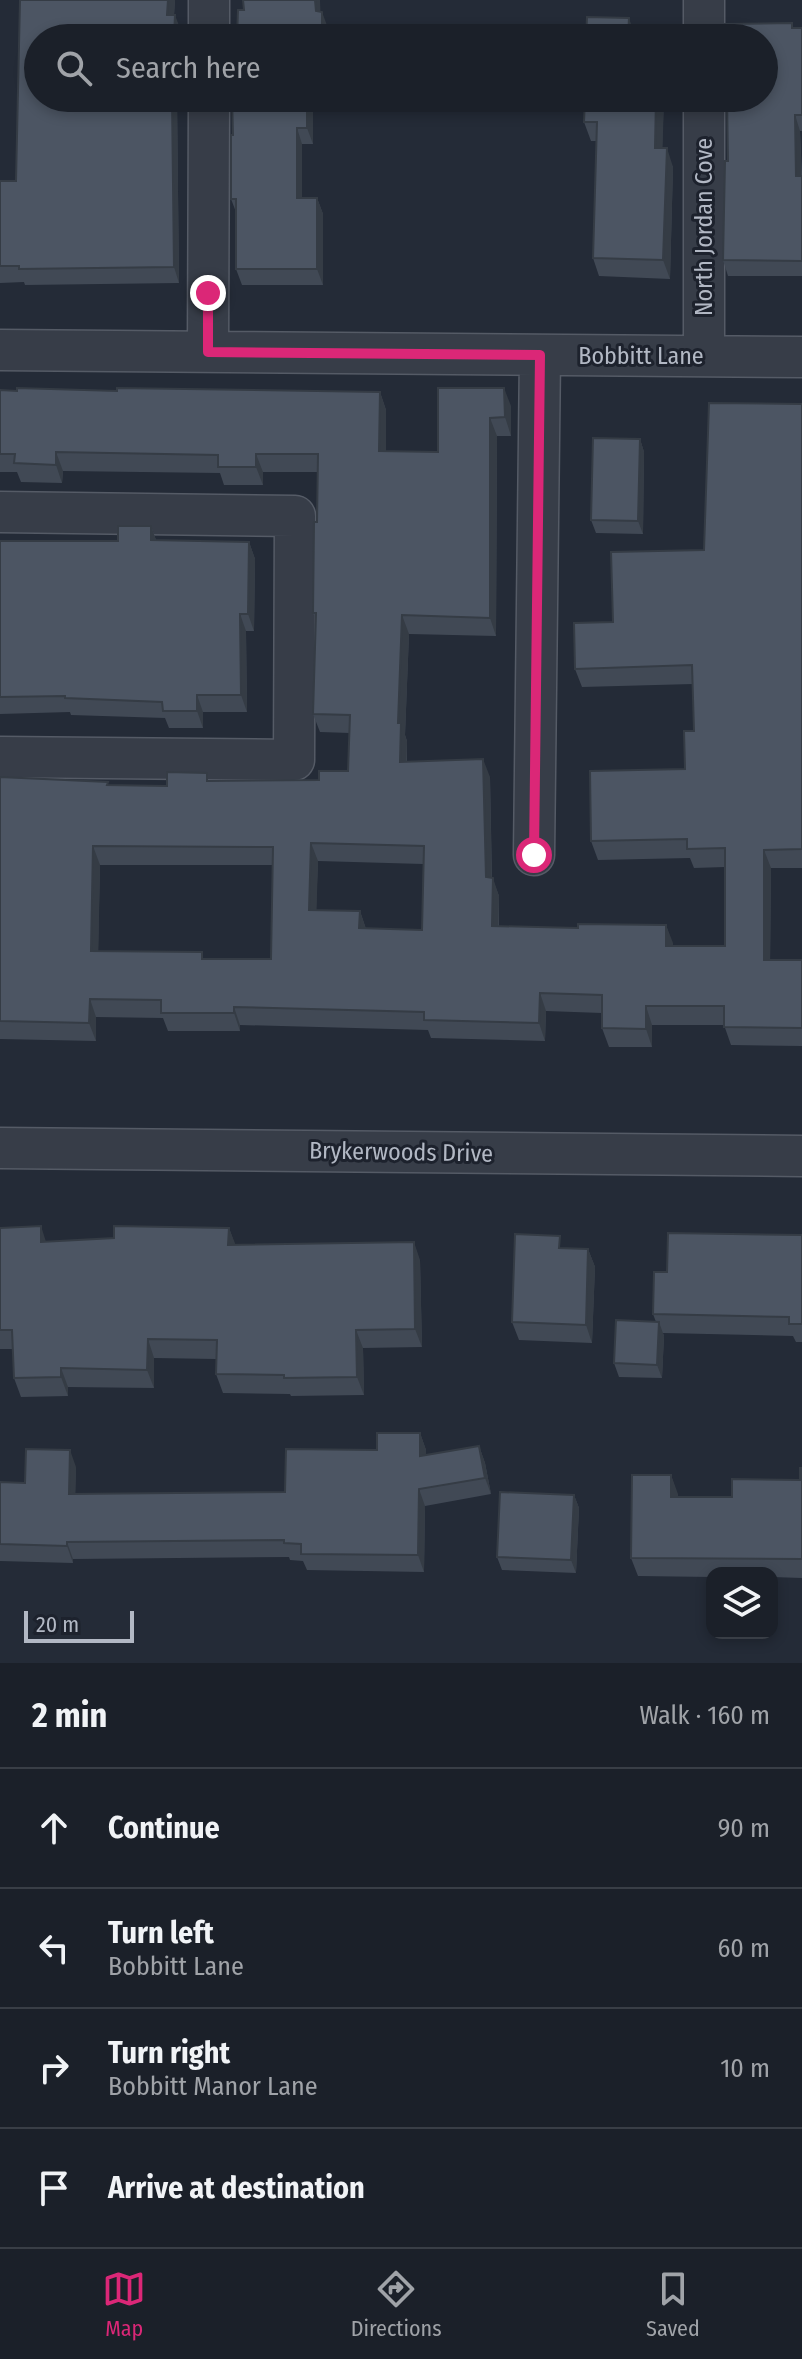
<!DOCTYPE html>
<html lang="en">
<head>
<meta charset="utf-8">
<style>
  :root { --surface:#1b2029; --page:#282d35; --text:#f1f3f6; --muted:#a0a3a8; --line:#393e46; --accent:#db2777 }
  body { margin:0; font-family:"Fira Sans Condensed",sans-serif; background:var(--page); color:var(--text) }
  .controls { position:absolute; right:24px; bottom:24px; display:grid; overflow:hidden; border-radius:16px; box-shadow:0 4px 12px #0003 }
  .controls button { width:72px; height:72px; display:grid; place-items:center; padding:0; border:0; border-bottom:2px solid var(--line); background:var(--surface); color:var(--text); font:40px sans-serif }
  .scale { position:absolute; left:24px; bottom:20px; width:110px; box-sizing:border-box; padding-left:8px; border:4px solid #b2b8c4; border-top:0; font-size:22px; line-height:28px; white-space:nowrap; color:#b2b8c4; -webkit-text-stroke:6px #1d222d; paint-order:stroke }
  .stop { position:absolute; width:24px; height:24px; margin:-18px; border:6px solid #db2777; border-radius:50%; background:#fff }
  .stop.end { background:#db2777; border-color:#fff; box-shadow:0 2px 8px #0008 }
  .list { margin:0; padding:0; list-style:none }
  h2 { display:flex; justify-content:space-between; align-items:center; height:104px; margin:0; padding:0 32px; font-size:34px }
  h2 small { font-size:26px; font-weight:400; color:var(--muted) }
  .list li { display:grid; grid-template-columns:52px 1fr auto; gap:24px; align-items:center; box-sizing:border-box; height:120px; padding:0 32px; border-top:2px solid var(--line) }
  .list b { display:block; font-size:30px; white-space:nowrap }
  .list p { margin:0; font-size:26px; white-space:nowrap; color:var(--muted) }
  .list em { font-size:26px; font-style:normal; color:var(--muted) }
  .icon { flex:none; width:44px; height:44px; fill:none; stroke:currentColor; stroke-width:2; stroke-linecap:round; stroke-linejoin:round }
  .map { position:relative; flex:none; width:802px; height:1663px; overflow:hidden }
  .search { position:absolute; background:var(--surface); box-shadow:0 4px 12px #0003; left:24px; right:24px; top:24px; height:88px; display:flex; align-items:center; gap:20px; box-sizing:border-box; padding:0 28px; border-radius:44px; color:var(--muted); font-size:30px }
  .sheet { height:584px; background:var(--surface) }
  nav { display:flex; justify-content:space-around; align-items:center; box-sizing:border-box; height:112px; border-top:2px solid var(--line); background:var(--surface); font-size:22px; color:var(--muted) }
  nav a { display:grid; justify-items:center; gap:4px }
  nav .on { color:var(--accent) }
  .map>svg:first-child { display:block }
</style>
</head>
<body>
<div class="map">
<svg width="802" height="1663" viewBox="0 0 802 1663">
  <rect width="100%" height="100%" fill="#242b37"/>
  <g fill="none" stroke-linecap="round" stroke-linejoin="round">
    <defs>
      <path id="street" d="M 704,0 L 704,38
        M 209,38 L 209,0
        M 704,98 L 704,356
        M 0,350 L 802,357
        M 208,352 L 209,98
        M 0,512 L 295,516 L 294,760 L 0,757
        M 534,855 L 540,355
        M 0,1148 L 802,1156"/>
    </defs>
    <use href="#street" stroke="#555b66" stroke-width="43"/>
    <use href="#street" stroke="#373d48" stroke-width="40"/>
  </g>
  <path fill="#414955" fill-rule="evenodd" d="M 20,0 L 175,0 L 174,15 L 181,31 L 181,38 L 38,38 L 38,98 L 177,98 L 179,283 L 25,285 L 24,282 L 0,283 L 0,181 L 16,181 Z
    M 794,28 L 802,28 L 802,131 L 800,131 L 802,176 L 802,276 L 728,276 L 723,260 L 728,161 Z
    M 232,98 L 313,98 L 313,144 L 302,144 L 302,198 L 317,198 L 323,214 L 323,285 L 242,285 L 236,269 L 236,212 L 231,199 L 233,135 Z
    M 380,98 L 503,98 L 503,108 L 382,104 Z
    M 585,98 L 664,98 L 662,148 L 673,167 L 670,279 L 599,276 L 593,258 L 597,141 L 591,141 L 584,122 Z
    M 438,388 L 511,406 L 511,436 L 497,436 L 496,636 L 409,634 L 405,735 L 407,741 L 407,761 L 490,777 L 492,878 L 499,896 L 499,926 L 578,928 L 666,925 L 673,946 L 725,946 L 725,867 L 694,868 L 690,858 L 598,860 L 591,841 L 685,769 L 694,731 L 693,684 L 582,687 L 575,669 L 613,622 L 704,550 L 802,404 L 802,868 L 771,868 L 770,960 L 802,960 L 802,1046 L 731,1045 L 724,1025 L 652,1025 L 652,1047 L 609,1047 L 602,1028 L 602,1013 L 546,1011 L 545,1041 L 431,1038 L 428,1030 L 240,1025 L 240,1031 L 168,1031 L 163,1018 L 96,1017 L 96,1041 L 0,1039 L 0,777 L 109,785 L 167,786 L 210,781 L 319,780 L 348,771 L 350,733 L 320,732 L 313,714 L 316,620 L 313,613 L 317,522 L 317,472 L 263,472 L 263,485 L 224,485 L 220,473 L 63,471 L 62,483 L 21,482 L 17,472 L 0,472 L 0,390 L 380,392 L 386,410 L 386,451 L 438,452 ZM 318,861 L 423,864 L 422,930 L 366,929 L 360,911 L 316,910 ZM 100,865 L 273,865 L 271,959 L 205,959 L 98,951 Z
    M 640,439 L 644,452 L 643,534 L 596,533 L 591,520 Z
    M 151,526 L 156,540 L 249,542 L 255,559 L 254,631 L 246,631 L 247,712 L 203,712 L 203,728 L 169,728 L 165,718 L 71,715 L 70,712 L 0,714 L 0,541 L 118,541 Z
    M 0,1228 L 46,1242 L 114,1238 L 229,1228 L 235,1245 L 420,1260 L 422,1347 L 363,1348 L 364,1395 L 291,1396 L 290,1394 L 223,1393 L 216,1374 L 216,1359 L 154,1358 L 154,1388 L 68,1387 L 68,1396 L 21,1397 L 14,1378 L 13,1349 L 0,1349 Z
    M 802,1235 L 802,1342 L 796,1342 L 793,1336 L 663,1333 L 664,1336 L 662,1378 L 619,1377 L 614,1363 L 656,1322 L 653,1314 L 667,1272 Z
    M 588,1249 L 595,1267 L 592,1343 L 519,1340 L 512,1322 Z
    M 420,1433 L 426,1450 L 426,1455 L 479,1446 L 485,1463 L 491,1494 L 425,1506 L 424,1572 L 307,1570 L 303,1561 L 290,1560 L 289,1557 L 73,1559 L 73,1563 L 0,1561 L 0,1482 L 25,1483 L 76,1467 L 75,1494 L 285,1492 L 377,1450 Z
    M 802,1468 L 802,1578 L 772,1577 L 772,1573 L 712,1573 L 712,1577 L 638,1576 L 631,1558 L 671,1475 L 678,1497 L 732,1497 L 800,1480 Z
    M 574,1495 L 579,1508 L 576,1573 L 502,1570 L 497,1557 Z"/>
  <path fill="#353c45" d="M 168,0 L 175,0 L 173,31 L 167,15 Z
    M 315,0 L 320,0 L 321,28 L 316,11 Z
    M 322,12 L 328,28 L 328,38 L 322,38 Z
    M 175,15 L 181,31 L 181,38 L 174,38 Z
    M 629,18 L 635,36 L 635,38 L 628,38 Z
    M 172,98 L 177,98 L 179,283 L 174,267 Z
    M 307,98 L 313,98 L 313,144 L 307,128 Z
    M 656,98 L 664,98 L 662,167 L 655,148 Z
    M 795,115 L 800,131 L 802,191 L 796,176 Z
    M 297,128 L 302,144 L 302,214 L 297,198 Z
    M 667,148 L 673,167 L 670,279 L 663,260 Z
    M 317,198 L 323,214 L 323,285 L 317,269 Z
    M 504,388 L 511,406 L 511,436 L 505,417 Z
    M 380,392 L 386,410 L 386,469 L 379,451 Z
    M 490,418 L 497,436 L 496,636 L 490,618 Z
    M 640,439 L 644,452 L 643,534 L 638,521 Z
    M 56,452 L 63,471 L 62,483 L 56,465 Z
    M 256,454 L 263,472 L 263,485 L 256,467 Z
    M 151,526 L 157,543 L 151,540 Z
    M 249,542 L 255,559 L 254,631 L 248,614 Z
    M 240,614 L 246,631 L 247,712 L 241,695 Z
    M 402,615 L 409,634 L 405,735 L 407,741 L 406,780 L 400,762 L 398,723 Z
    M 197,695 L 203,712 L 203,728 L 197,711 Z
    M 483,759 L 490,777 L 492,896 L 486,877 Z
    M 311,843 L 318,861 L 316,928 L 309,910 Z
    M 93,846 L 100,865 L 98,969 L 91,951 Z
    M 764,850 L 771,868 L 770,978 L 764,960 Z
    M 493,878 L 499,896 L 498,944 L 492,926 Z
    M 360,911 L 366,929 L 359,928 Z
    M 666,925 L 673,943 L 673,964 L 666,946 Z
    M 540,993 L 546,1011 L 545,1041 L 539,1023 Z
    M 90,999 L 96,1017 L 96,1041 L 89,1023 Z
    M 646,1006 L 652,1025 L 652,1047 L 646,1029 Z
    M 234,1007 L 240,1025 L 240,1031 L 234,1013 Z
    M 41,1226 L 47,1245 L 41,1242 Z
    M 229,1228 L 236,1246 L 228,1245 Z
    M 414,1242 L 420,1260 L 422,1347 L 415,1329 Z
    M 588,1249 L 595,1267 L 592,1343 L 586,1325 Z
    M 659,1322 L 664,1336 L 662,1378 L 657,1365 Z
    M 356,1330 L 363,1348 L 364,1395 L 357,1377 Z
    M 148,1339 L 154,1358 L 154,1388 L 147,1370 Z
    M 61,1368 L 68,1387 L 68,1396 L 61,1377 Z
    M 420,1433 L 426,1450 L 426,1473 L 420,1456 Z
    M 479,1446 L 485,1463 L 491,1494 L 485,1478 Z
    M 70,1450 L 76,1467 L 75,1511 L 69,1494 Z
    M 671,1475 L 678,1494 L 678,1515 L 671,1497 Z
    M 419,1489 L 425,1506 L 424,1572 L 418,1555 Z
    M 574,1495 L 579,1508 L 576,1573 L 571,1560 Z
    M 67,1542 L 73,1559 L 73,1563 L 67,1546 Z"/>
  <path fill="#4c5563" stroke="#353c45" stroke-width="2" fill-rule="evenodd" d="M 20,0 L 168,0 L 167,15 L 175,15 L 174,38 L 38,38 L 38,98 L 172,98 L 174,267 L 19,269 L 19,266 L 0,266 L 0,181 L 16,181 Z
    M 243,0 L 315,0 L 316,11 L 322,12 L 322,38 L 237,38 L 238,10 L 244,10 Z
    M 587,17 L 629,18 L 628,38 L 586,38 Z
    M 792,23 L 792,28 L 802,28 L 802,115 L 795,115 L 796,176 L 802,176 L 802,261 L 723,260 L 725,161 L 728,161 L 727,98 L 764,98 L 764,38 L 725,38 L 725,24 Z
    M 377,32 L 497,36 L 497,38 L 377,38 Z
    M 232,98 L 307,98 L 307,128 L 297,128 L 297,198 L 317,198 L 317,269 L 236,269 L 236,199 L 231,199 L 231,135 L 233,135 Z
    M 585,98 L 656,98 L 655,148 L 667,148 L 663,260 L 593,258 L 597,122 L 584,122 Z
    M 17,388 L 117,391 L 117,388 L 380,392 L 379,451 L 438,452 L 438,388 L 504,388 L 505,417 L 490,418 L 490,618 L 402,615 L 398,723 L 401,723 L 400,762 L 483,759 L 486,877 L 493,878 L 492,926 L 578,928 L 578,924 L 666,925 L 666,946 L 725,946 L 725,848 L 687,849 L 687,839 L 591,841 L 590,771 L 685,769 L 684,731 L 694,731 L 692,665 L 575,669 L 574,623 L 613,622 L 611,552 L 704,550 L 709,403 L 802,404 L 802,849 L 764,850 L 764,960 L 802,960 L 802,1028 L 724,1027 L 724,1006 L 646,1006 L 646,1029 L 602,1028 L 602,995 L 540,993 L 539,1023 L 424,1020 L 424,1012 L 234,1007 L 234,1013 L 161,1013 L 161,1000 L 90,999 L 89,1023 L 0,1021 L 0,777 L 108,782 L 107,785 L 167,786 L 167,772 L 207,773 L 207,781 L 319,780 L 319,771 L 348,771 L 350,715 L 313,714 L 316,613 L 313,613 L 314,522 L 317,522 L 318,454 L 256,454 L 256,467 L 218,467 L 218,455 L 56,452 L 56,465 L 14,463 L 15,454 L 0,454 L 0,390 L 17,391 ZM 311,843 L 424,846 L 422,930 L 359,928 L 360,911 L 309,910 ZM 93,846 L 273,847 L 271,959 L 202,959 L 202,952 L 91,951 Z
    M 593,438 L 640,439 L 638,521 L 591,520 Z
    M 118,526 L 151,526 L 151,540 L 249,542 L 248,614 L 240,614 L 241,695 L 197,695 L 197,711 L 163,711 L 162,702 L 65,698 L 65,696 L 0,697 L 0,541 L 118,541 Z
    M 41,1226 L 41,1242 L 114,1238 L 114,1226 L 229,1228 L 228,1245 L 414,1242 L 415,1329 L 356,1330 L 357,1377 L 284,1378 L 284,1375 L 216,1374 L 217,1340 L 148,1339 L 147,1370 L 61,1368 L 61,1377 L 14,1378 L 12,1330 L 0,1330 L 0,1228 Z
    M 668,1233 L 802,1235 L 802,1324 L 789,1324 L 789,1317 L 653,1314 L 654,1272 L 667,1272 Z
    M 515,1234 L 560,1236 L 559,1248 L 588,1249 L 586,1325 L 512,1322 Z
    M 616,1320 L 659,1322 L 657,1365 L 614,1363 Z
    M 377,1433 L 420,1433 L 420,1456 L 479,1446 L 485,1478 L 419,1489 L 418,1555 L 301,1554 L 301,1544 L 284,1543 L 284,1540 L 67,1542 L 67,1546 L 0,1544 L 0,1482 L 25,1483 L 26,1449 L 70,1450 L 69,1494 L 285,1492 L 286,1449 L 377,1450 Z
    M 800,1468 L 802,1468 L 802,1559 L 631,1558 L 632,1475 L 671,1475 L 671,1497 L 732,1497 L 732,1479 L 800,1480 Z
    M 500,1492 L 574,1495 L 571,1560 L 497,1557 Z"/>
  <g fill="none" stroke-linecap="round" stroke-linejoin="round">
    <path stroke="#db2777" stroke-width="10" d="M 208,293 L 208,352 L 540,355 L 534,855"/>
  </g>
  <g text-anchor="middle" stroke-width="6" stroke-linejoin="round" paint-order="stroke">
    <g font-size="24" fill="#b2b8c4" stroke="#1d222d">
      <text transform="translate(704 227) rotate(-90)" y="8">North Jordan Cove</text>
      <text x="641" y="364">Bobbitt Lane</text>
      <text transform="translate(401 1152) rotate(1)" y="8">Brykerwoods Drive</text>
    </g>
  </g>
</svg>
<div class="controls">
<button><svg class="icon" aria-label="layers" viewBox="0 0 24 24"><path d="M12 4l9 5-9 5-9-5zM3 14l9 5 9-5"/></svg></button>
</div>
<div class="scale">20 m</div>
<div class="stop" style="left:534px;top:855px"></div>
<div class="stop end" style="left:208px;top:293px"></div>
<div class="search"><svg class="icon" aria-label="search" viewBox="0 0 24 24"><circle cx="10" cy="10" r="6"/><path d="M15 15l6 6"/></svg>Search here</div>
</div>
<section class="sheet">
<h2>2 min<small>Walk · 160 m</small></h2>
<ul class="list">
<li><svg class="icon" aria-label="ahead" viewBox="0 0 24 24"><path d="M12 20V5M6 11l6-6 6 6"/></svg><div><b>Continue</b></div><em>90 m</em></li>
<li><svg class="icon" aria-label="left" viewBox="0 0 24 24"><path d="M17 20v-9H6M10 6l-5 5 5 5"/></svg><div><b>Turn left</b><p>Bobbitt Lane</p></div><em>60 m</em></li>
<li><svg class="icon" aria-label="right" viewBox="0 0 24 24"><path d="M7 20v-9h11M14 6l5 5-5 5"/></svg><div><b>Turn right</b><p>Bobbitt Manor Lane</p></div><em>10 m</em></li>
<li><svg class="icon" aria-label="arrive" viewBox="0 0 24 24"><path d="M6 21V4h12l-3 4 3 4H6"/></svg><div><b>Arrive at destination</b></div></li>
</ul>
</section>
<nav>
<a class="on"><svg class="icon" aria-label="map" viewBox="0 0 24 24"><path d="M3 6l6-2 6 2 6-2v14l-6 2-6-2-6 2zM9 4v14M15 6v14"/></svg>Map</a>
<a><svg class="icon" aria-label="directions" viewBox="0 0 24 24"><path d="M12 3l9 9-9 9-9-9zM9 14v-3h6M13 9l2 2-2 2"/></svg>Directions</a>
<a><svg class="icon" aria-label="saved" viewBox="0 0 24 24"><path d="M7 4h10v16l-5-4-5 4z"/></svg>Saved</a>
</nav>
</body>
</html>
